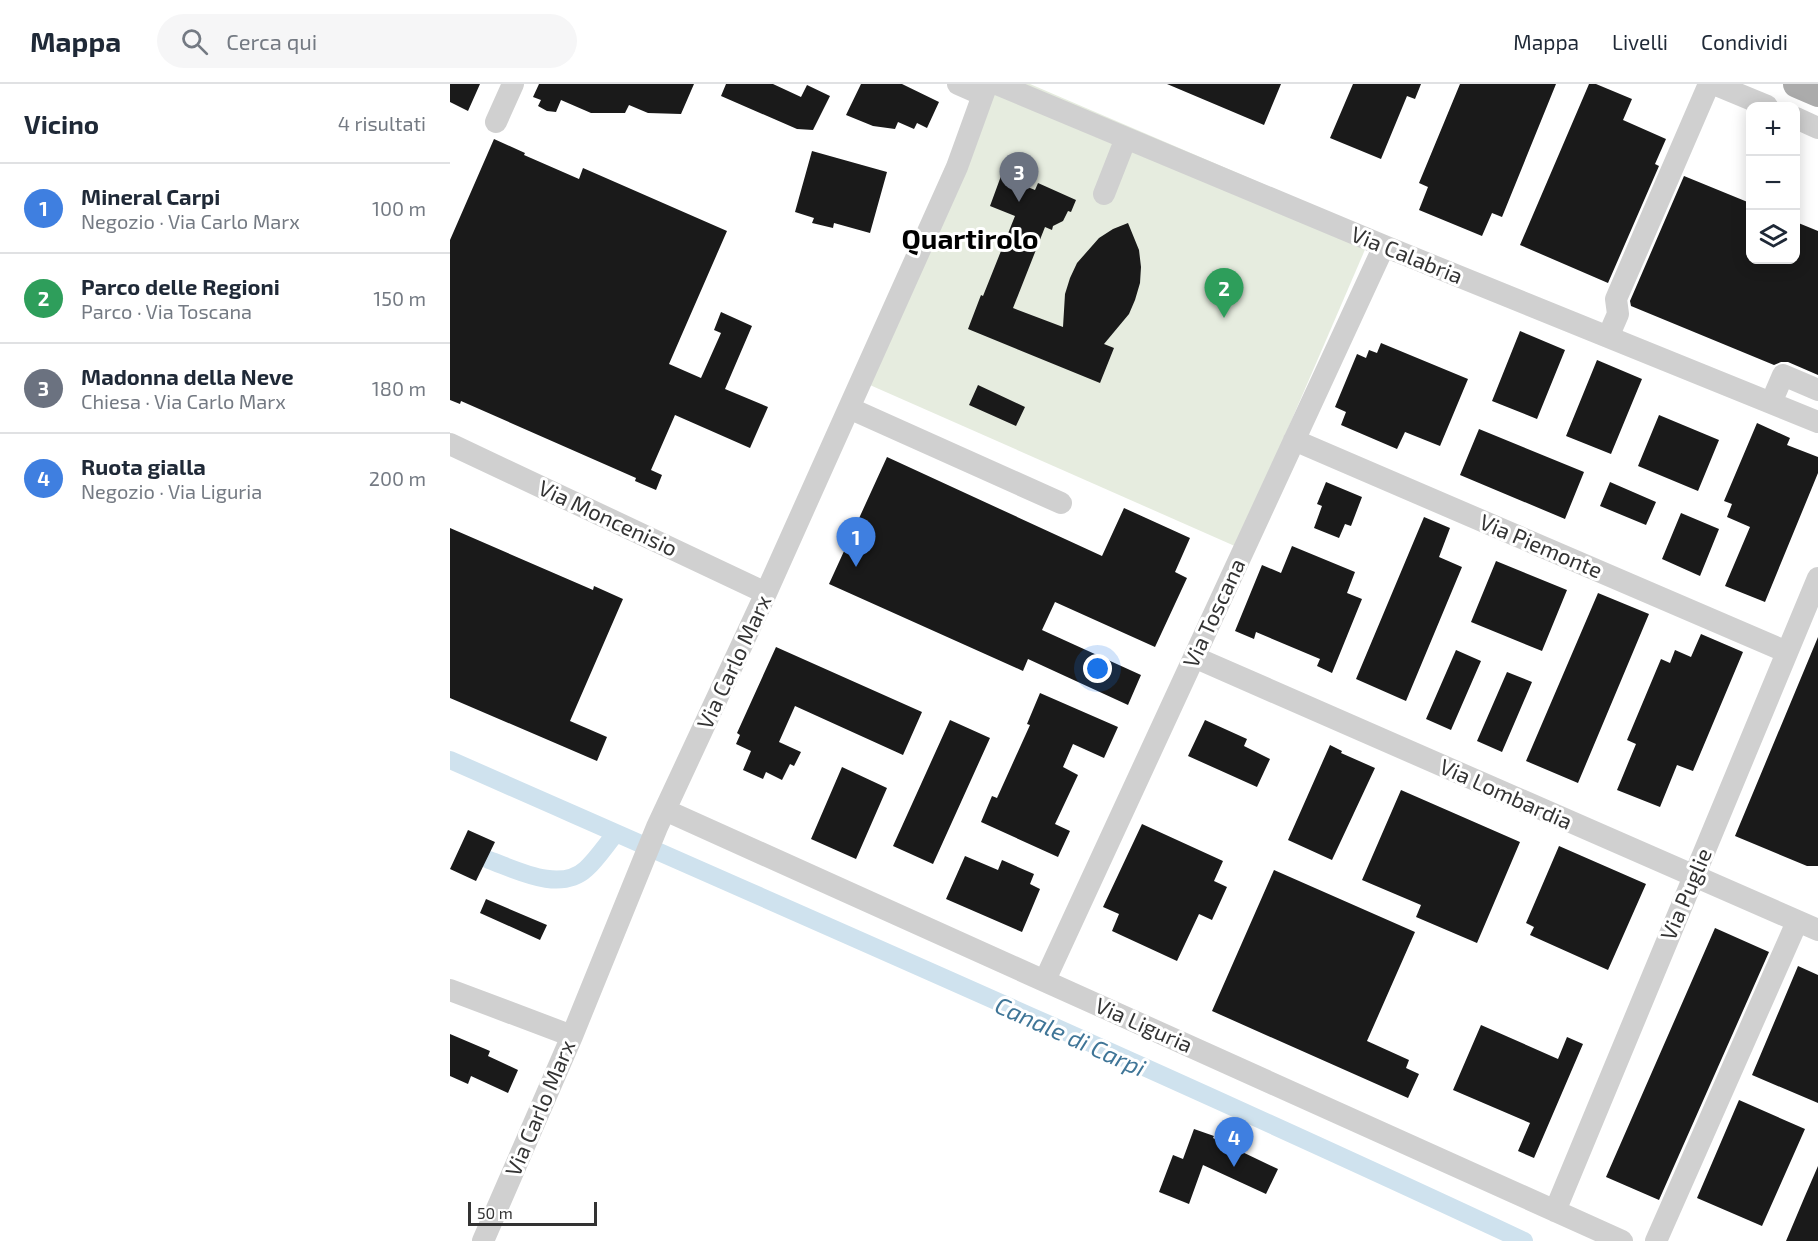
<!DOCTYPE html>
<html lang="it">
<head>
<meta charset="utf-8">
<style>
  :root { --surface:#fff; --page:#f6f6f7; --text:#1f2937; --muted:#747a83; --line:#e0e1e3; --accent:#e63946 }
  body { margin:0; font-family:"Exo 2",sans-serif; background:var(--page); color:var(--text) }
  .controls { position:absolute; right:18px; top:18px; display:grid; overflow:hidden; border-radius:12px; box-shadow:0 3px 15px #0003 }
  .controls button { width:54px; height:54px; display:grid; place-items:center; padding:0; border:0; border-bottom:2px solid var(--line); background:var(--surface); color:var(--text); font:30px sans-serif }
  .scale { position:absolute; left:18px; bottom:15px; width:129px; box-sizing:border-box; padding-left:6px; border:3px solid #333; border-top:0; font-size:16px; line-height:21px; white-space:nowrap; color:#333; -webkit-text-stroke:4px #fff; paint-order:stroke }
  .you { position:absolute; left:648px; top:585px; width:21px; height:21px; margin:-15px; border:4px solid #fff; border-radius:50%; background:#1a73e8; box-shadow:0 0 0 9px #1a73e833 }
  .badge { display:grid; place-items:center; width:39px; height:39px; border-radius:50%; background:var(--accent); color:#fff; font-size:20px; font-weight:700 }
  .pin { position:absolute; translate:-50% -50px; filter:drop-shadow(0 2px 3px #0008) }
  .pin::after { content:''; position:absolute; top:32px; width:21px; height:18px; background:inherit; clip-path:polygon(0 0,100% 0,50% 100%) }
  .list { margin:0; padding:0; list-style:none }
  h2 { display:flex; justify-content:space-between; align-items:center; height:78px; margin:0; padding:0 24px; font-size:26px }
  h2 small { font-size:20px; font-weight:400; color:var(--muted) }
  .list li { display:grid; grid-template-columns:39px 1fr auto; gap:18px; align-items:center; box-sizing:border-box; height:90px; padding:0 24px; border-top:2px solid var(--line) }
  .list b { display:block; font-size:22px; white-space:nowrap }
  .list p { margin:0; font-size:20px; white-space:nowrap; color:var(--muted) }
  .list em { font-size:20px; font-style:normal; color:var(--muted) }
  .icon { flex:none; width:33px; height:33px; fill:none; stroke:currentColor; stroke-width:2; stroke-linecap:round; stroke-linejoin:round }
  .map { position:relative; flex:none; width:1368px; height:1157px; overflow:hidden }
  header { display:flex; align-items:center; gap:36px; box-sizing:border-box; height:84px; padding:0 30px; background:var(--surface); border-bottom:2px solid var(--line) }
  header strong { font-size:28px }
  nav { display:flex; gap:33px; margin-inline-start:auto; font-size:21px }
  .search { width:420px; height:54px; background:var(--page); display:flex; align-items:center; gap:15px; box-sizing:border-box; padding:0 21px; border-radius:33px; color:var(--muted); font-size:22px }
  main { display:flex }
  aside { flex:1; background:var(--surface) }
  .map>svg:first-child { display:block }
</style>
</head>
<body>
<header>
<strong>Mappa</strong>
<div class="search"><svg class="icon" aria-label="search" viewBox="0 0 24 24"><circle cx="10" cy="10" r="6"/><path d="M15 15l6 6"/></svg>Cerca qui</div>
<nav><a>Mappa</a><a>Livelli</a><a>Condividi</a></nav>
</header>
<main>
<aside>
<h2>Vicino<small>4 risultati</small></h2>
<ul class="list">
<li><span class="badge" style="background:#3f7fe0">1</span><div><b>Mineral Carpi</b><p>Negozio · Via Carlo Marx</p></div><em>100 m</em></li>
<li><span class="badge" style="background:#2e9e5b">2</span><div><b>Parco delle Regioni</b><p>Parco · Via Toscana</p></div><em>150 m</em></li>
<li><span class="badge" style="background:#6b7280">3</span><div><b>Madonna della Neve</b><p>Chiesa · Via Carlo Marx</p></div><em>180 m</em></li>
<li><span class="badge" style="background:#3f7fe0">4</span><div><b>Ruota gialla</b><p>Negozio · Via Liguria</p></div><em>200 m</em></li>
</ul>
</aside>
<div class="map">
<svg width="1368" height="1157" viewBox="0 0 1368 1157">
  <rect width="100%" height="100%" fill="#fff"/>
  <path fill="#e6ecdf" d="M 552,0 L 580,0 L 923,147 L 787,463 L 404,294 L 529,5 Z"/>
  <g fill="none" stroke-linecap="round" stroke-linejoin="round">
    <path stroke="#cfe2ee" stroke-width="18" d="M 0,676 C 359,834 719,991 1074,1157
      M 39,776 C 67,786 110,809 136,785 C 147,775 156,761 166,749"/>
  </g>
  <path fill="#1a1a1a" d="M 0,0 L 30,0 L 18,27 L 0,18 Z
    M 89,0 L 244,0 L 231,30 L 198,29 L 179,21 L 175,29 L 141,29 L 111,16 L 106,28 L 97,27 L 88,22 L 91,16 L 83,13 Z
    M 276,0 L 323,0 L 351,13 L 357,1 L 380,12 L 363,46 L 347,45 L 271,12 Z
    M 411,0 L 452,0 L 489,18 L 477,44 L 467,39 L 464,45 L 448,38 L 445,45 L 423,42 L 396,31 Z
    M 717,0 L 831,0 L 814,41 Z
    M 903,0 L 971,0 L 965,15 L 957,12 L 931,75 L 880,54 Z
    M 1010,0 L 1106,0 L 1052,133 L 1042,129 L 1032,152 L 969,126 L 978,103 L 969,99 Z
    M 1139,0 L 1146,0 L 1182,15 L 1173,36 L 1216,55 L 1205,80 L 1209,82 L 1158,199 L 1070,161 Z
    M 44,55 L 75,69 L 74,71 L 129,95 L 133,84 L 277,147 L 219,280 L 251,294 L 271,249 L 264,246 L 271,228 L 302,242 L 275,305 L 318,323 L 300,364 L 225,331 L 201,386 L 212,391 L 206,406 L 185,397 L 186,394 L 11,317 L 10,320 L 0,316 L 0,156 Z
    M 362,67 L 437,88 L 420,149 L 384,139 L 383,144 L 362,139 L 364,134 L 345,128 Z
    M 551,92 L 585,106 L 588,99 L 626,116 L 621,128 L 618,127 L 613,137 L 603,142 L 602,146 L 595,143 L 563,224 L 613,243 L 615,210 L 620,194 L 627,179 L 649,154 L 663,145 L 678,139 L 689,166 L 691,183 L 690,199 L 685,216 L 679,230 L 654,260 L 664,264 L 650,299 L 518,245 L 531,211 L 533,212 L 565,132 L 540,122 Z
    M 1234,92 L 1300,119 L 1300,176 L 1346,176 L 1346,138 L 1368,147 L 1368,291 L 1338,278 L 1331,278 L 1324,281 L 1181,222 L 1180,217 Z
    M 1070,247 L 1115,266 L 1087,335 L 1042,317 Z
    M 931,259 L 1018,295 L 990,362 L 955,348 L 947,365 L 891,341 L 896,328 L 885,323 L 907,270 L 916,274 L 919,266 L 927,269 Z
    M 1147,276 L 1192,295 L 1161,370 L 1116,352 Z
    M 528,301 L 575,323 L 566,342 L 519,321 Z
    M 1209,331 L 1269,356 L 1248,407 L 1188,382 Z
    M 1307,339 L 1340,354 L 1337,361 L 1368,373 L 1368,389 L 1315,518 L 1275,502 L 1300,443 L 1277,433 L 1282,420 L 1274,417 Z
    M 1029,345 L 1134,388 L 1115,435 L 1010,391 Z
    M 437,373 L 652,472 L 674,424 L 740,454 L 725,488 L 737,494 L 705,563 L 605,518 L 592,546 L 691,591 L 678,621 L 578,575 L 573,587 L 379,500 Z
    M 876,398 L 912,413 L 901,442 L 895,440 L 889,454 L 864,444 L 872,422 L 867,420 Z
    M 1160,398 L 1206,418 L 1196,441 L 1150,422 Z
    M 1231,429 L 1269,445 L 1250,492 L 1212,475 Z
    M 974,433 L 1000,444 L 989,473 L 1012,483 L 956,617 L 906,595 Z
    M 0,444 L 143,506 L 144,502 L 173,515 L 120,637 L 157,653 L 147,677 L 0,614 Z
    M 842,462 L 905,488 L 897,509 L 912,515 L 882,589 L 867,582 L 870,575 L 806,548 L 804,555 L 785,547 L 812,481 L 831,489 Z
    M 1046,477 L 1117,506 L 1092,567 L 1021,538 Z
    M 1148,509 L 1199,530 L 1128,699 L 1076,677 Z
    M 1251,550 L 1293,568 L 1243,687 L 1227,681 L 1210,723 L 1167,706 L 1186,660 L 1177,656 L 1211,575 L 1220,579 L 1225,566 L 1241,573 Z
    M 1368,553 L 1368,782 L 1357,782 L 1285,752 Z
    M 326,563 L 472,628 L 453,671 L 345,622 L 329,658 L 351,668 L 344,682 L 340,680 L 332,696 L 316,688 L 313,695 L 293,686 L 301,667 L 286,660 L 290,651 L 287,649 Z
    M 1006,566 L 1031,577 L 1001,646 L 976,635 Z
    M 1057,588 L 1082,598 L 1052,668 L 1027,657 Z
    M 590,609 L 668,643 L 654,674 L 623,660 L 613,683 L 628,691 L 605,740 L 620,747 L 608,773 L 531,738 L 542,712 L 547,714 L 580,641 L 577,640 Z
    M 500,636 L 540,654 L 483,780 L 443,762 Z
    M 755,636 L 797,655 L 794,662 L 820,675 L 807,703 L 738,672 Z
    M 880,661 L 892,667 L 891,669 L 925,684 L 882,776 L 838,756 Z
    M 392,683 L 437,704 L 406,775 L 361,755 Z
    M 951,706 L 1070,758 L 1027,859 L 966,833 L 971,821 L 912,796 Z
    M 692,740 L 773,777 L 764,797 L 777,803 L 762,836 L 749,830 L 727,877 L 662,847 L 669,830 L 653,823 Z
    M 18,746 L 45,758 L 26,797 L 0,785 Z
    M 1109,762 L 1196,800 L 1158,886 L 1080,851 L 1084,843 L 1076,839 Z
    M 515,772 L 548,786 L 552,776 L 584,790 L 580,800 L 590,805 L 572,848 L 496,815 Z
    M 824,786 L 965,848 L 917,957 L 959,976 L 956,984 L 969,990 L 958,1014 L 762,927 Z
    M 36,815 L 97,841 L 90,856 L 30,829 Z
    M 1265,844 L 1319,868 L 1209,1116 L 1156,1093 Z
    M 1348,882 L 1368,891 L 1368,1019 L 1302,991 Z
    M 1031,941 L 1108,975 L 1117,953 L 1133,960 L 1084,1074 L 1068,1067 L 1080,1039 L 1003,1006 Z
    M 0,950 L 40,967 L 38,972 L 68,986 L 58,1009 L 21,992 L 18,1000 L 0,992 Z
    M 1289,1016 L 1355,1045 L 1312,1142 L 1247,1114 Z
    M 744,1045 L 764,1052 L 763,1054 L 828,1085 L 816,1110 L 753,1081 L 739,1120 L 709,1108 L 723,1071 L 733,1075 Z
    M 1368,1082 L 1368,1157 L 1336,1157 L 1355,1112 Z"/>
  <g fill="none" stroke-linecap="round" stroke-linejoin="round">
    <path stroke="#d0d0d0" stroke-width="22" d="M 508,0 L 533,11
      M 547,0 L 934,162 L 1368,338
      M 1264,0 L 1317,22
      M 1346,34 L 1368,44
      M 46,38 L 63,0
      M 654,110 L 676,54
      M 1158,253 L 1168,230 L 1166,215 L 1259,0
      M 1321,319 L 1333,291 L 1368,306
      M 399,324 L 611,419
      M 844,356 L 1337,568
      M 0,360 L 316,509
      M 744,573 L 1368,846
      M 215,726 L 1172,1157
      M 595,896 L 934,162
      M 0,906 L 122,952
      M 1105,1127 L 1368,494
      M 33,1157 L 122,952 L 207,743 L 316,509 L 507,83 L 537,0
      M 1206,1157 L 1347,838"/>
    <path stroke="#ababab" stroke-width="28" d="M 1347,0 L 1368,9"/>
  </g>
  <g text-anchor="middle" stroke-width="6" stroke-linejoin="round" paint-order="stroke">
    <g font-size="22" fill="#333" stroke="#fff">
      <text transform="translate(957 171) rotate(22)" y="8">Via Calabria</text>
      <text transform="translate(158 434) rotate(25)" y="8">Via Moncenisio</text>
      <text transform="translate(1091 462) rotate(23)" y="8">Via Piemonte</text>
      <text transform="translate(764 529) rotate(-65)" y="8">Via Toscana</text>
      <text transform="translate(284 578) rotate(-65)" y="8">Via Carlo Marx</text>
      <text transform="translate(1056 710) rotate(24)" y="8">Via Lombardia</text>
      <text transform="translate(1236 810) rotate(-67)" y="8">Via Puglie</text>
      <text transform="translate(694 941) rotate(24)" y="8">Via Liguria</text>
      <text transform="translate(90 1024) rotate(-67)" y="8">Via Carlo Marx</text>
    </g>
    <g font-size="24" font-style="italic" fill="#3f7597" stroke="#fff">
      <text transform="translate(620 953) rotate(24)" y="8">Canale di Carpi</text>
    </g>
    <g font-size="28" font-weight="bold" fill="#000" stroke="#fff">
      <text x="520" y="165">Quartirolo</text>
    </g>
  </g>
</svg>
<div class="controls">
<button>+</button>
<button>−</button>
<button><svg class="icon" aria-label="layers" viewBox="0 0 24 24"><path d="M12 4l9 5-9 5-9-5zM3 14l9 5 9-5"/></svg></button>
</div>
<div class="scale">50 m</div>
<div class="you"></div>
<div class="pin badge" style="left:406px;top:483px;background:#3f7fe0">1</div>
<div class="pin badge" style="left:774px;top:234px;background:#2e9e5b">2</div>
<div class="pin badge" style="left:569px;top:118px;background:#6b7280">3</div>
<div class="pin badge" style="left:784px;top:1083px;background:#3f7fe0">4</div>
</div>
</main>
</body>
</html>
